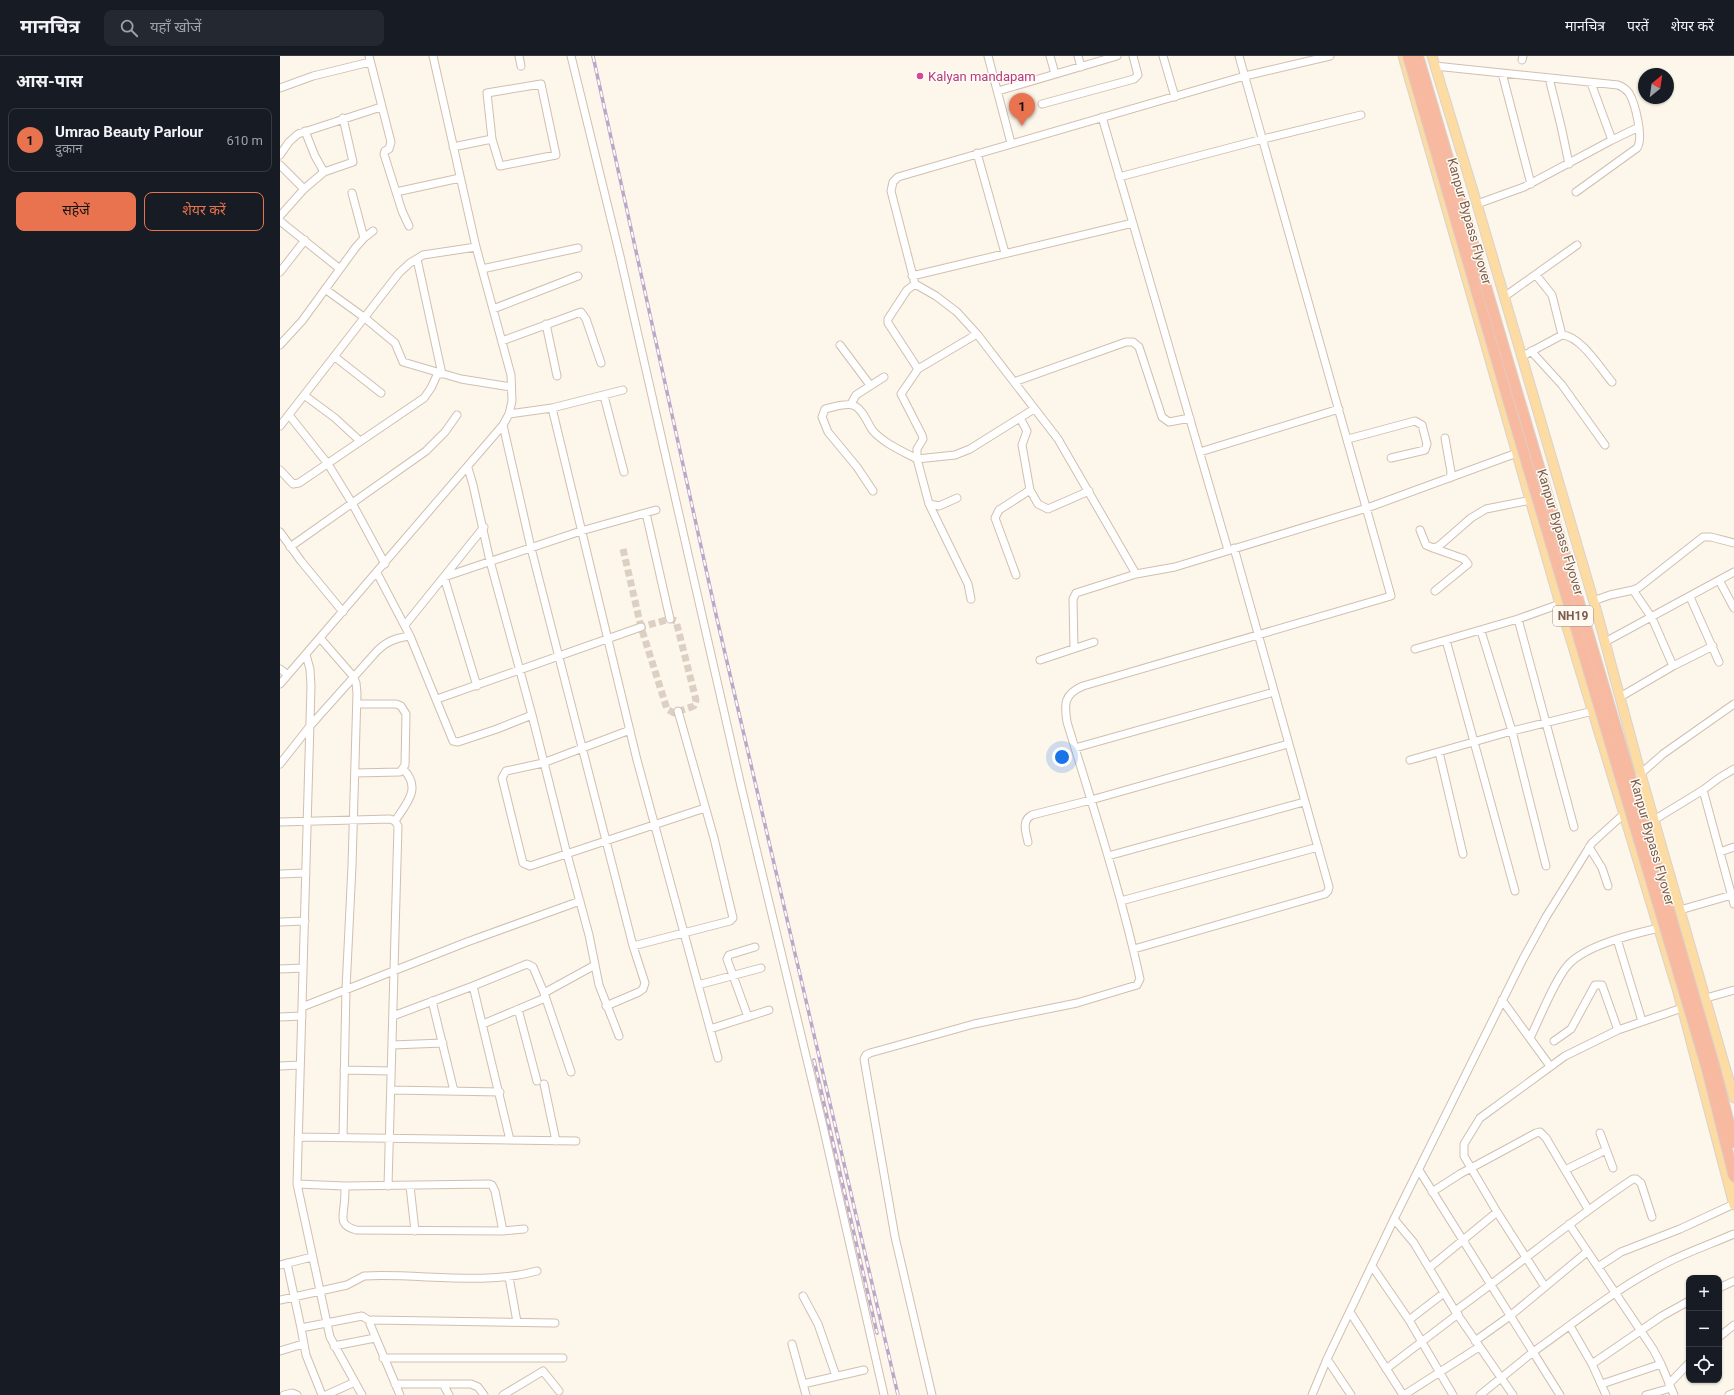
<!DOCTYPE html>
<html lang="hi">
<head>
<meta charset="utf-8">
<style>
  :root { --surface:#171b24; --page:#242831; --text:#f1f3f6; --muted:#9ea1a6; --line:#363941; --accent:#e9734e }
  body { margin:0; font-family:Roboto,"Noto Sans Devanagari",sans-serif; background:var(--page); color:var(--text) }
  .controls { position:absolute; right:12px; bottom:12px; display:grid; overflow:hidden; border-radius:8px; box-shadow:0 1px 3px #0004 }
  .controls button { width:36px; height:36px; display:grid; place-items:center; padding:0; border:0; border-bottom:1px solid var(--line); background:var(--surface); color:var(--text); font:20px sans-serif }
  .compass { position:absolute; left:1358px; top:12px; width:36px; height:36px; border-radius:50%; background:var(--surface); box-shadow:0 1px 3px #0004; rotate:29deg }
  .you { position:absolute; left:782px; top:701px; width:14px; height:14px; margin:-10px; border:3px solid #fff; border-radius:50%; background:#1a73e8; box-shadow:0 0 0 6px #1a73e833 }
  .badge { display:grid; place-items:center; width:26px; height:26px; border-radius:50%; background:var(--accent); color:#111; font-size:13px; font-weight:700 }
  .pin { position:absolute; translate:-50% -33px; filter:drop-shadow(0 1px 2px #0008) }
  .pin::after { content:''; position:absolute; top:21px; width:14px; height:12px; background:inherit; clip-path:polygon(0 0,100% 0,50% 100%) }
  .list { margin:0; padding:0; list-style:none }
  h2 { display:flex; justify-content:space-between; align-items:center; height:52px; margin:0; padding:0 16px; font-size:17px }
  h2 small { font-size:13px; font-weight:400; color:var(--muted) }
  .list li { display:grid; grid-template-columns:26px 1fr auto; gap:12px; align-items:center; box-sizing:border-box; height:64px; margin:0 8px 8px; padding:0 8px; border:1px solid var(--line); border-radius:8px }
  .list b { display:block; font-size:15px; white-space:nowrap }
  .list p { margin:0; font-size:13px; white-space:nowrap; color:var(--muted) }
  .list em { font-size:13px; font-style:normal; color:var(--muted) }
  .actions { display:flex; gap:8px; padding:12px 16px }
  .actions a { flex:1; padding:9px 0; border:1px solid var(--accent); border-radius:8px; text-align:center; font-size:14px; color:var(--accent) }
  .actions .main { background:var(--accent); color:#111 }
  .icon { flex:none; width:22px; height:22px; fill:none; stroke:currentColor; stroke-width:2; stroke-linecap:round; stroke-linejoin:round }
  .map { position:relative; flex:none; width:1454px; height:1339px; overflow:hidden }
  header { display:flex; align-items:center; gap:24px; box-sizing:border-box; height:56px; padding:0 20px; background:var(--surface); border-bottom:1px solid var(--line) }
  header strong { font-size:19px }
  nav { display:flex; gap:22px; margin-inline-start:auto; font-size:14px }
  .search { width:280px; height:36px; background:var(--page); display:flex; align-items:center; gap:10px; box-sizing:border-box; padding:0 14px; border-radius:8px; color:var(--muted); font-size:15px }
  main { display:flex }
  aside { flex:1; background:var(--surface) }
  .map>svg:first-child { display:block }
</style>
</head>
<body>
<header>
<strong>मानचित्र</strong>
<div class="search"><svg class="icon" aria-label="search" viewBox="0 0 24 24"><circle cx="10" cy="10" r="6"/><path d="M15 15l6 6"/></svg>यहाँ खोजें</div>
<nav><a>मानचित्र</a><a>परतें</a><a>शेयर करें</a></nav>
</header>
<main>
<aside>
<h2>आस-पास<small></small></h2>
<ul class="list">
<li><span class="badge">1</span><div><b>Umrao Beauty Parlour</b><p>दुकान</p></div><em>610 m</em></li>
</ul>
<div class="actions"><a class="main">सहेजें</a><a>शेयर करें</a></div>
</aside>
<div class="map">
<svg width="1454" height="1339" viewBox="0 0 1454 1339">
  <rect width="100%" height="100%" fill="#fdf6eb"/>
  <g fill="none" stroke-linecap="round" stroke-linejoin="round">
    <path stroke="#dcd0c3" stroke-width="7" stroke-dasharray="7 3.5" stroke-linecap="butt" d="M 343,493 L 361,571 L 387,653 L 394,657 L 414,650 L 416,644 L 396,565 L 390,563 L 361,571"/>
    <defs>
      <path id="minor" d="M 89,0 L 111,86 L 109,93 L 105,95 L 104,98 L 122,155 L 129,170
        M 239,0 L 241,10
        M 291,0 L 340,200 L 461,730 L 542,1066 L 604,1339
        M 708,0 L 731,87
        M 770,0 L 775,18
        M 798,0 L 801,11
        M 883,0 L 895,41
        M 1050,0 L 965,20 L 618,121 L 613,126 L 611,135 L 635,228 L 656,240 L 677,256 L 697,278 L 778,383 L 856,518 L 895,511 L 1087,452 L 1237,397
        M 1242,4 L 1243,0
        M 1155,10 L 1338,29 C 1343,31 1346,33 1349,37 C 1355,47 1364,82 1357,92 L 1296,136
        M 1222,17 L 1251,128
        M 1269,22 L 1281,70 L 1289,108
        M 0,32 L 33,20 L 90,6
        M 718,35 L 837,0
        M 762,48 L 854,23 L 858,19 L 853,0
        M 822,61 L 948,494
        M 1332,84 L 1359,71
        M 173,91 L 212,83 L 207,37 L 261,28 L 276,99 L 220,110 L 212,83
        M 697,97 L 725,197
        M 0,99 L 9,86 L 18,78 L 101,51
        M 0,109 L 24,133 L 0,160
        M 44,116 L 73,106 L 63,62
        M 839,121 L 983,83 L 1081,59
        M 24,133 L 44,116 L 35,100 L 25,75
        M 116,136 L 180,122
        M 72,137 L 84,182
        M 1197,148 L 1244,131 L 1332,84 L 1311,27
        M 0,165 L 60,213
        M 137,203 L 162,318
        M 202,213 L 298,192
        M 0,216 L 25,184
        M 1256,219 L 1272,239 L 1282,279
        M 632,220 L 853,167
        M 635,228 L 627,234 L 608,263 L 608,267 L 638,313 L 697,278
        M 45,233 L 85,262 L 115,287 L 123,306 L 181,323 L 231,331
        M 1224,241 L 1297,189
        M 213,253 L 298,220
        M 266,268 L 277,320
        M 222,285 L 301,256 L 306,263 L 321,307
        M 0,289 L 22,265 L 76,191 L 84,182 L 93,175
        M 560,289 L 590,329
        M 1251,295 L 1282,329 L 1325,389
        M 55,301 L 101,337
        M 1241,301 L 1282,279 C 1301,280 1320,312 1332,326
        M 734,326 L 846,286 L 853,286 L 859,291 L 882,361 L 889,366 L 910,362
        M 24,339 L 55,362 L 80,385
        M 324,340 L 344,416
        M 571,348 L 576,339 L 604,321
        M 272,352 L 357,704 L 438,1002
        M 229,358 L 272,352 L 343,334
        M 9,359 L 48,408 L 72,447 L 105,508
        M 223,369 L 251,492 L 353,890 L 365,927 L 363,933 L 359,936 L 326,950
        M 0,370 L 119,217 L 130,207 L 143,199 L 196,191
        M 1165,382 L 1171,416 L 1170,422
        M 1068,383 L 1135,365 L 1142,369 L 1147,388 L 1145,394 L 1111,402
        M 920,396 L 1059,353
        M 637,403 L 637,393 L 643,383 L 642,379 L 621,338 L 638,313
        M 188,412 L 193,429 L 210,505 L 252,659 L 287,798 L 309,879 L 319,929 L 339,980
        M 0,414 L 13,428 L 19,427 L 144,342 L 151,332 L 158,317
        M 750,434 L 758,448 L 768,453 L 809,435
        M 593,435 L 577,411 L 548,376 L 542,361 L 545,353 C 552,351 569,346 575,350 C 584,355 587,367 593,375 C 605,388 622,395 637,403
        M 677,442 L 659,450 L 649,448 L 637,403 L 675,399 L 690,393 L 754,353
        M 649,448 L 688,528 L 691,543
        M 366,457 L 390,563
        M 1140,474 L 1146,489 L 1153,492 L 1159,490 L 1191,462 L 1206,453 L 1251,444
        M 0,476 L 21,505 L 63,556
        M 10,491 L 146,395 L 165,376 L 177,359
        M 1153,492 L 1184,503 L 1188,508 L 1155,535
        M 97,517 L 130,580 L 173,685 L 178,686 L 217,673 L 252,659
        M 736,519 L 715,462 L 719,454 L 750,434 L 742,389 L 747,375 L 740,362
        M 1439,524 L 1454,552
        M 1353,534 L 1372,562 L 1393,610 L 1433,590
        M 1410,541 L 1439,606
        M 1313,545 L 1330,539 L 1353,534 L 1358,532 L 1423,481 L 1431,481 L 1454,487
        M 1238,563 L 1294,771
        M 125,569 L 204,471
        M 1201,575 L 1232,675 L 1266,810
        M 40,582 L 73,620 L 76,627 L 77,637 L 72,810 L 66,933 L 63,1081
        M 1166,584 L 1235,835
        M 1325,586 L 1454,516
        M 794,592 L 793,543 L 796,537 L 856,518
        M 1135,593 L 1238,563 L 1280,548
        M 26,599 L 30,613 L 31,630 L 17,1128 L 50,1281 L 82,1339
        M 760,604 L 814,586
        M 0,613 L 8,619
        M 0,628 L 223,369 L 229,358 L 232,345 L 231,319 L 196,191 L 153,0
        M 197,630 L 164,521 L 301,475 L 376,454
        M 1340,641 L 1393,610
        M 157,643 L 361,571
        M 350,674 L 263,707 L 226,715 L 222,722 L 243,807 L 250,810 L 425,752
        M 795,692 L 994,636
        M 1159,696 L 1183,798
        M 1130,704 L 1232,675 L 1313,655
        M 0,708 L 30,670 L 97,595 C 107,585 116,582 130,580
        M 75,717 L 120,716 L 125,709 L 126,658 L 121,650 L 116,648 L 78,648
        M 1349,728 L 1383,698 L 1454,648
        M 1423,734 L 1454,848
        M 1374,764 L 1423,734 L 1439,722 L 1454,713
        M 115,765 C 127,747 142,732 123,713
        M 0,766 L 110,763 L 115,765 L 118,770 L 108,1130
        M 748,786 C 746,776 741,765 752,759 L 811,744 L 1008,688
        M 1309,791 L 1322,812 L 1328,830
        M 1440,796 L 1454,791
        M 828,800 L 1024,746
        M 0,818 L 26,817
        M 841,845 L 1038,791
        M 1400,854 L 1452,839
        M 0,866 L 25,865
        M 1337,883 L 1362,965
        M 353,890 L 450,865 L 453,862 L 434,782 L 398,655
        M 854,893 L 1045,838 L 1048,835 L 1049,831 L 954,492
        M 0,913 L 23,912
        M 418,929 L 481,912
        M 193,930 L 230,1084
        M 264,937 L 315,909
        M 1426,942 L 1454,934
        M 1222,944 L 1270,1010
        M 152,945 L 174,1035
        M 22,951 L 187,886 L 300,845
        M 238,953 L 257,1025
        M 113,960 L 193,930 L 247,908 L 253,911 L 264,937 L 291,1016
        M 0,961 L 22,960
        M 468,961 L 447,903 L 449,899 L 475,891
        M 203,968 L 265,942
        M 430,973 L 489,954
        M 1250,982 C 1260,962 1274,925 1288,909 C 1306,889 1353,878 1379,872
        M 1274,985 L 1291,973 L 1315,929 L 1322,929 L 1338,974
        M 112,989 L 163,987
        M 0,1010 L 20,1009
        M 64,1014 L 111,1015
        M 264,1028 L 276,1085
        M 111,1034 L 220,1036
        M 1320,1077 L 1333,1112
        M 18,1081 L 296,1085
        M 1139,1114 L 1253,1296 L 1200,1339
        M 1285,1114 L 1326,1094
        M 17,1128 L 65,1130 L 209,1128 L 212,1129 L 215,1135 L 223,1175
        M 65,1130 C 65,1137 65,1143 64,1150 C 62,1164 61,1170 76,1174 L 223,1175 L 244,1173
        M 130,1130 L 135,1175
        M 1152,1136 L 1180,1118 L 1256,1077 L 1260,1076 L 1266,1082 L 1308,1153
        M 1114,1163 L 1134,1187 L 1175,1255 L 1233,1339
        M 1289,1168 L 1373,1293 L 1381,1308 L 1394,1339
        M 7,1207 L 21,1272 L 82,1260 L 90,1265
        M 0,1209 L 32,1201
        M 1092,1210 L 1129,1264 L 1173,1339
        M 1318,1211 L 1341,1196 L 1400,1173 L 1454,1148
        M 1149,1212 L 1217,1156
        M 229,1221 L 237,1266
        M 1265,1231 L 1217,1156 L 1184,1100 L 1184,1088 L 1200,1062 L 1285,1000 L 1338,974 L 1402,952
        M 1439,1232 L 1454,1225
        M 523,1240 L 538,1268 L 556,1320
        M 0,1244 L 67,1229 L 84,1220 C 140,1217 202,1230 257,1215
        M 1175,1255 C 1235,1212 1291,1164 1353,1123 L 1356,1123 L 1361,1127 L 1372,1161
        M 1070,1256 L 1123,1339
        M 1129,1264 L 1164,1237
        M 1290,1270 L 1312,1308 L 1326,1339
        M 21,1272 L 26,1299 L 42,1339
        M 1439,1281 L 1454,1269
        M 1195,1285 L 1230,1260 L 1307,1196
        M 512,1288 L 526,1339
        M 54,1290 L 95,1282
        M 0,1295 L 23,1288
        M 103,1302 L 283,1302
        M 1047,1303 L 1071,1339
        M 1312,1308 L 1382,1260 L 1409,1245
        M 1106,1313 L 1178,1258
        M 115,1328 L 191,1328 L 198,1331 L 204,1339
        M 163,1328 L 169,1339
        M 523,1328 L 584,1314
        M 1322,1328 L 1381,1308
        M 1389,1328 L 1409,1307
        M 4,1339 L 12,1337 L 17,1339
        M 46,1339 L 75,1326
        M 120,1339 L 90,1268 L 92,1264 L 275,1267
        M 223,1339 L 263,1315 L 279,1335
        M 652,1339 L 615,1181 L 584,1003 L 586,999 L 590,997 L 694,968 L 797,947 L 857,929 L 860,923 C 841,836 813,751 787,666 C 784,648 784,638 803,630 L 1111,540 L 959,0
        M 1032,1339 L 1047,1303 L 1114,1163 L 1243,903 L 1266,861 L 1312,787 L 1346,756
        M 1124,1339 L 1199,1291
        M 1280,1339 L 1253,1296 C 1297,1265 1340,1229 1390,1205 C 1411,1195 1433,1187 1454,1178
        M 1366,1339 L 1391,1332
        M 1449,1339 L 1454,1337"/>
      <path id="major" d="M 1123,0 L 1280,548 L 1398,936 L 1454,1149
        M 1152,0 L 1197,148 L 1318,560 L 1361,719 L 1454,1042"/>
    </defs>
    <use href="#minor" stroke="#d1bfaf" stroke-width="9"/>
    <use href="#major" stroke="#dad2cd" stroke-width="11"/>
    <use href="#minor" stroke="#fff" stroke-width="7"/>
    <use href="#major" stroke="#fcdca3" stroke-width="9"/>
    <defs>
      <path id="rail" d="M 313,0 L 437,563 L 618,1339
        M 534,1004 L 597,1277"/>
    </defs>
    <use href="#rail" stroke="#baa7c9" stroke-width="3.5"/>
    <use href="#rail" stroke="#fffaf2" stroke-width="2" stroke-dasharray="6" stroke-linecap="butt"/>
    <defs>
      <path id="highway-bridge" d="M 1128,0 L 1234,364 L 1427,1013 L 1454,1121
        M 1138,0 L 1347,709 L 1435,1012 L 1454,1087"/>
    </defs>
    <use href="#highway-bridge" stroke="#dad2cd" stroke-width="12" stroke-linecap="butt"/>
    <use href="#highway-bridge" stroke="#f8b9a1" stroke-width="10"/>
  </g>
  <circle fill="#d1479c" stroke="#fffaf2" stroke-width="1.5" cx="640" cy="20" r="4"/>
  <g text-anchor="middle" stroke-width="3" stroke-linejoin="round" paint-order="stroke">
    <rect fill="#fffaf2" stroke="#a28c7e" stroke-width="1" x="1273" y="550" width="40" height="20" rx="3"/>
    <g font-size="12" font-weight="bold" fill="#7a5d4c">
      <text x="1293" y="564">NH19</text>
    </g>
    <g font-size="13" fill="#b23c85" stroke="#fffaf2" text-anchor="start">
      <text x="648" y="25">Kalyan mandapam</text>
    </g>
    <g font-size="13" fill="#7a5d4c" stroke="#fffaf2">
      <text transform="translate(1190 165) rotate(74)" y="5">Kanpur Bypass Flyover</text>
      <text transform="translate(1281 476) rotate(73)" y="5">Kanpur Bypass Flyover</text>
      <text transform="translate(1373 786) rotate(74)" y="5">Kanpur Bypass Flyover</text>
    </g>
  </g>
</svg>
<div class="controls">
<button>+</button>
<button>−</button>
<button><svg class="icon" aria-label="locate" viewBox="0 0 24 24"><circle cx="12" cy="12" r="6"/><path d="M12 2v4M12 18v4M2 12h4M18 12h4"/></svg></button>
</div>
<svg class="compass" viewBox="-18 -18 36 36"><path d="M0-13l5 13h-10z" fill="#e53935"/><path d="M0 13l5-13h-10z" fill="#9ea1a6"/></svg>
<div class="you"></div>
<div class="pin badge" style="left:742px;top:70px">1</div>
</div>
</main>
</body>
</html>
